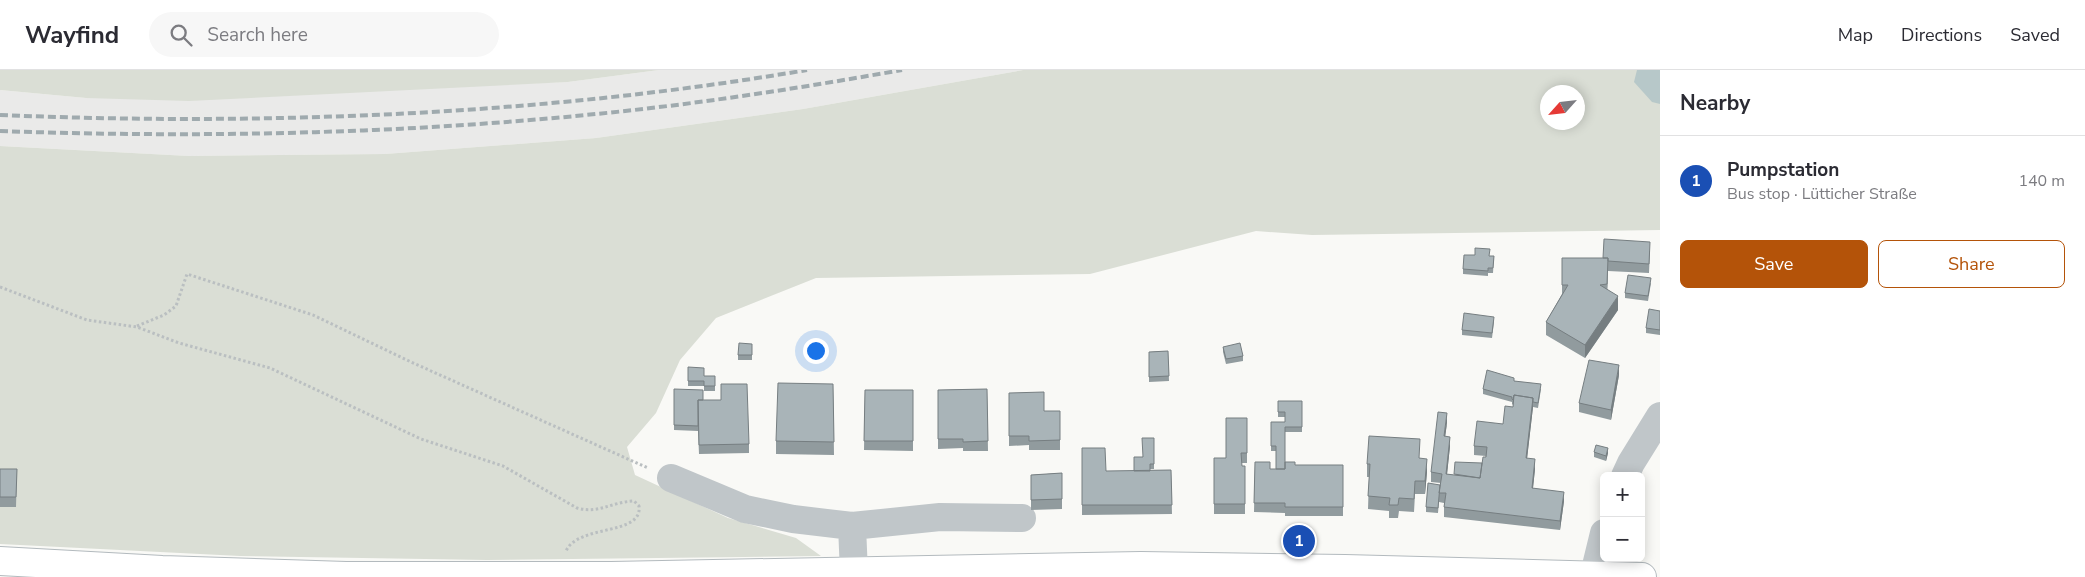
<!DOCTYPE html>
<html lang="en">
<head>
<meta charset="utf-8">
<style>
  :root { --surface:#fff; --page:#f7f7f7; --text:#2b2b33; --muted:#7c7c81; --line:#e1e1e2; --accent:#b45309 }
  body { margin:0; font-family:"Nunito Sans",sans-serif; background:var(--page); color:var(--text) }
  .controls { position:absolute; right:15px; bottom:15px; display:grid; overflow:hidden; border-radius:8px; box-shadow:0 2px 12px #0003 }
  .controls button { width:45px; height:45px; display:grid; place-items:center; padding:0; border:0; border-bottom:1px solid var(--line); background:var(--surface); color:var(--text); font:25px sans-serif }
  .compass { position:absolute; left:1540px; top:15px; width:45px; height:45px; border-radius:50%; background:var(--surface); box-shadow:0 2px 12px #0003; rotate:243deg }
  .you { position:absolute; left:815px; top:280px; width:18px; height:18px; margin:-12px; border:4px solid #fff; border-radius:50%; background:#1a73e8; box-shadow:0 0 0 8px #1a73e833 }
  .badge { display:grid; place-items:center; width:32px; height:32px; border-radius:50%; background:var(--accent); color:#fff; font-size:16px; font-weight:700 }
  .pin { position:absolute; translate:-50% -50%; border:2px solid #fff; box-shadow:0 1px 5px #0006 }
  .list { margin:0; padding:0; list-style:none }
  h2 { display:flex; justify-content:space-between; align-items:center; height:65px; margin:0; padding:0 20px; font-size:21px }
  h2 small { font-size:16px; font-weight:400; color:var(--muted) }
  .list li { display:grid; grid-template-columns:32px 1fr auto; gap:15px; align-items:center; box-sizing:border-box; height:90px; padding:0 20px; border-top:1px solid var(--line) }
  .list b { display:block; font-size:19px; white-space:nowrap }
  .list p { margin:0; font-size:16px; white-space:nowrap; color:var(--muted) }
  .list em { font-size:16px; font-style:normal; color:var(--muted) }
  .actions { display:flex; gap:10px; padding:15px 20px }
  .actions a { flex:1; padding:11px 0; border:1px solid var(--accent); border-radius:8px; text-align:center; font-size:18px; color:var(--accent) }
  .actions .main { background:var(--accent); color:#fff }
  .icon { flex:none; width:28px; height:28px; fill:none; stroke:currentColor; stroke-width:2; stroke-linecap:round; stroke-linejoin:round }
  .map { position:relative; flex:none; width:1660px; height:507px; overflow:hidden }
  header { display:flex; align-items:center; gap:30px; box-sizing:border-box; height:70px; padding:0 25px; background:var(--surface); border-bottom:1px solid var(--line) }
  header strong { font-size:24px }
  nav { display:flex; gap:28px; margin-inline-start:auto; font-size:18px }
  .search { width:350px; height:45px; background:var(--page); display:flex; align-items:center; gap:12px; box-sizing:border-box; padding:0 18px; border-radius:28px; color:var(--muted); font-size:19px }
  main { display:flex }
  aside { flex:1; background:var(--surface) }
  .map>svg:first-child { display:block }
</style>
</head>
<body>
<header>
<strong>Wayfind</strong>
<div class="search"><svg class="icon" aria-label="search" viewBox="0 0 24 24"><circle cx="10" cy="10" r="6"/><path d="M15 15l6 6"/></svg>Search here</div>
<nav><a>Map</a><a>Directions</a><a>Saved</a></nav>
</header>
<main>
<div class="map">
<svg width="1660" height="507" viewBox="0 0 1660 507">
  <rect width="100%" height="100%" fill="#f9f9f6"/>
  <path fill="#eaeae9" d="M 659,0 L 1023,0 L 803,39 L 596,68 L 385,84 L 189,86 L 0,76 L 0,20 L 86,28 L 568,12 Z"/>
  <path fill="#daded5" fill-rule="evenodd" d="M 0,0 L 659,0 L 568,12 L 189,31 L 86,28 L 0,20 Z
    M 1023,0 L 1660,0 L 1660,160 L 1312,165 L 1256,161 L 1090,204 L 816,208 L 716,248 L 680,290 L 656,343 L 627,377 L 635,405 L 728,448 L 796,468 L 821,486 L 487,490 L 240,486 L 0,474 L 0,76 L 189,86 L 385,84 L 596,68 L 803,39 ZM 1548,22 L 1578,22 L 1578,52 L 1548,52 Z"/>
  <path fill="#b7c8c9" d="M 1637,0 L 1660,0 L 1660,34 L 1652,32 L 1634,12 Z"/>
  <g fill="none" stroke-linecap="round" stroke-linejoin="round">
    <defs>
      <path id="major" d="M 0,491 L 162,500 L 346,506 L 611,506 L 1141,496 L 1345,499 L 1642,507"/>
    </defs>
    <use href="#major" stroke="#b3babe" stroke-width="30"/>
    <path stroke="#babfc1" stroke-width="3" stroke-dasharray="2.5 2.5" stroke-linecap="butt" d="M 0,217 L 87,250 L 137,257 L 179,273 L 270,298 L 421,369 L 503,396 L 577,438 C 599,444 611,432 634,431 L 639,436 C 643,466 578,454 566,481
      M 137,256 L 164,245 L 176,236 L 187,204 L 313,245 L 411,292 L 648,398"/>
    <path stroke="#c0c6c9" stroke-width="28" d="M 1625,406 L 1631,393 L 1660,346
      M 671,408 L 745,439 L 793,449 L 852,456 L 854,503
      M 852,456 L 940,447 L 1022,448
      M 1594,504 L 1604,463"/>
    <use href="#major" stroke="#fff" stroke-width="28"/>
    <path stroke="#9faaae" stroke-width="4" stroke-dasharray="8 4" stroke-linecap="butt" d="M 0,45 C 267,56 543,45 807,0
      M 0,61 C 199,68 398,64 596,44 C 698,34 800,18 902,0"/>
  </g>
  <path fill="#919b9e" d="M 1650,181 L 1649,203 L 1608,201 L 1607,220 L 1618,240 L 1585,288 L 1546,265 L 1546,252 L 1562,224 L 1562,188 L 1603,188 Z
    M 1490,186 L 1494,186 L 1493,203 L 1488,203 L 1488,206 L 1463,204 L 1463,199 Z
    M 1651,213 L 1648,231 L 1625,228 L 1625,223 Z
    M 1660,241 L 1660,265 L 1646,263 L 1646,258 Z
    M 1494,252 L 1492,268 L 1462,265 L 1462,260 Z
    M 752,274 L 752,290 L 738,290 L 738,285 Z
    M 1223,277 L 1243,286 L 1243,291 L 1226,294 L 1223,282 Z
    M 1168,281 L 1169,311 L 1149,312 L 1149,282 Z
    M 688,297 L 704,306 L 715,306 L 715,321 L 704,321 L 704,316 L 688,316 Z
    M 1619,305 L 1611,350 L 1579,342 L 1579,333 Z
    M 1514,311 L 1541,319 L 1538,338 L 1533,337 L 1527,388 L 1535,399 L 1533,418 L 1564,431 L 1560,460 L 1444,447 L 1444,433 L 1439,432 L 1439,431 L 1438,443 L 1426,442 L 1426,437 L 1440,415 L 1441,413 L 1431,412 L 1431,402 L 1447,353 L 1445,366 L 1450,376 L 1447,404 L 1454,405 L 1482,393 L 1486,386 L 1474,385 L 1474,376 L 1503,354 L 1513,337 L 1513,335 L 1512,334 L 1512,332 L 1483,324 L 1483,319 Z
    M 833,314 L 834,385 L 776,384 L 776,371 Z
    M 674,319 L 703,330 L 749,374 L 749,383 L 699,384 L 698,361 L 674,360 Z
    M 987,319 L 988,381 L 963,381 L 963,378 L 938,379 L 938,320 Z
    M 865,320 L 913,320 L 913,381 L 864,380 Z
    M 1009,323 L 1044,341 L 1060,341 L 1060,380 L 1029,380 L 1029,375 L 1009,376 Z
    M 1278,331 L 1302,331 L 1302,362 L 1285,362 L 1285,392 L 1295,395 L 1343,395 L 1343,446 L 1285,446 L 1285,443 L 1254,442 L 1255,392 L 1270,399 L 1276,399 L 1276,381 L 1271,381 L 1271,352 L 1285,352 L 1285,347 L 1278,347 Z
    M 1247,348 L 1247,393 L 1241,393 L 1242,396 L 1245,396 L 1245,444 L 1214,444 L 1214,388 L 1226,388 Z
    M 1154,368 L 1154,399 L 1150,399 L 1150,401 L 1171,400 L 1172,444 L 1082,445 L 1082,378 L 1106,401 L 1134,401 Z
    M 1594,382 L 1608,383 L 1606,391 L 1594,387 Z
    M 1420,388 L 1427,402 L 1425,424 L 1415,424 L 1414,442 L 1399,441 L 1398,448 L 1389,448 L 1389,441 L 1368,439 L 1369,407 L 1367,407 L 1367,394 Z
    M 0,399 L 17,399 L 16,437 L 0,437 Z
    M 1062,403 L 1062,439 L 1031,440 L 1031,405 Z"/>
  <path fill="#767e81" d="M 1608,188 L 1608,201 L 1607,227 L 1607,214 Z
    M 1618,226 L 1618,240 L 1585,288 L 1585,275 Z
    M 1619,295 L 1619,305 L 1611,350 L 1611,340 Z
    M 1533,328 L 1533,337 L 1526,398 L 1526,388 Z
    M 1447,343 L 1447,353 L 1444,376 L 1444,366 Z
    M 1450,367 L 1450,376 L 1446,414 L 1446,404 Z
    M 1608,378 L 1608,383 L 1606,391 L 1606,386 Z
    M 1427,389 L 1427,402 L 1425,424 L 1425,411 Z
    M 1535,389 L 1535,399 L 1532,427 L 1532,418 Z
    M 1564,422 L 1564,431 L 1560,460 L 1560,451 Z"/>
  <path fill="#a9b4b8" stroke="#767e81" d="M 1604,169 L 1650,172 L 1649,194 L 1608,191 L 1608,188 L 1603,188 Z
    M 1475,178 L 1490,179 L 1489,186 L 1494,186 L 1493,198 L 1488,198 L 1488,201 L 1463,199 L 1464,185 L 1475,185 Z
    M 1562,188 L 1608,188 L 1607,214 L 1600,215 L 1618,226 L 1585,275 L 1546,252 L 1568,215 L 1562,215 Z
    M 1628,205 L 1651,208 L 1648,226 L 1625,223 Z
    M 1649,239 L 1660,241 L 1660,260 L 1646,258 Z
    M 1464,243 L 1494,247 L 1492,263 L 1462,260 Z
    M 739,273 L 752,274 L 752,285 L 738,285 Z
    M 1240,273 L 1243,286 L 1226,289 L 1223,277 Z
    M 1168,281 L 1169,306 L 1149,307 L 1149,282 Z
    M 1589,290 L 1619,295 L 1611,340 L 1579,333 Z
    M 688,297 L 704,298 L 704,306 L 715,306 L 715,316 L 704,316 L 704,311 L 688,311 Z
    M 1487,300 L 1514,308 L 1514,311 L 1541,314 L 1538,333 L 1533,332 L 1533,328 L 1514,325 L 1513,330 L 1512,329 L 1512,327 L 1483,319 Z
    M 778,313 L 833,314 L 834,372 L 776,371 Z
    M 721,314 L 747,314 L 749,374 L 699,375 L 698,330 L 721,330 Z
    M 674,319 L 703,320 L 703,330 L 698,330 L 698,356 L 674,355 Z
    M 987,319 L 988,371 L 963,372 L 963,369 L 938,369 L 938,320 Z
    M 865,320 L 913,320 L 913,371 L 864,371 Z
    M 1044,322 L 1044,341 L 1060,341 L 1060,370 L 1029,371 L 1029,366 L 1009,366 L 1009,323 Z
    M 1514,325 L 1533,328 L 1526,388 L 1535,389 L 1532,418 L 1564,422 L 1560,451 L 1444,437 L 1446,423 L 1439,423 L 1442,404 L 1431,402 L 1438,342 L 1447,343 L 1444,366 L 1450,367 L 1446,404 L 1480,408 L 1483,387 L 1486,387 L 1487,377 L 1474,376 L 1477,351 L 1503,354 L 1505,336 L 1513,337 Z
    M 1278,331 L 1302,331 L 1302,357 L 1285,357 L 1285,399 L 1276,399 L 1276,376 L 1271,376 L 1271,352 L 1285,352 L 1285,342 L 1278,342 Z
    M 1226,348 L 1247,348 L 1247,383 L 1241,383 L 1242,396 L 1245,396 L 1245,434 L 1214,434 L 1214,388 L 1226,388 Z
    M 1369,366 L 1420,369 L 1419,388 L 1427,389 L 1425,411 L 1415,411 L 1414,429 L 1399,428 L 1398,435 L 1389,435 L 1390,428 L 1368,426 L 1370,394 L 1367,394 Z
    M 1142,368 L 1154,368 L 1154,394 L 1150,394 L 1150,401 L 1134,401 L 1134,387 L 1143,387 Z
    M 1596,375 L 1608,378 L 1606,386 L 1594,382 Z
    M 1082,378 L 1105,378 L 1106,401 L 1171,400 L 1172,435 L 1082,435 Z
    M 1255,392 L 1270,392 L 1270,399 L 1285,399 L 1285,392 L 1295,392 L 1295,395 L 1343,395 L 1343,437 L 1285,437 L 1285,433 L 1254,433 Z
    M 1455,392 L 1482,393 L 1480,408 L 1454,404 Z
    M 0,399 L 17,399 L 16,427 L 0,427 Z
    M 1062,403 L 1062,429 L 1031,430 L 1031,405 Z
    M 1428,413 L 1440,415 L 1438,438 L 1426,437 Z"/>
</svg>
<div class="controls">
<button>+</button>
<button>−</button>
</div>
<svg class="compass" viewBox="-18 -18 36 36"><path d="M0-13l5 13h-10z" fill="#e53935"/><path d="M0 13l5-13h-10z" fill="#7c7c81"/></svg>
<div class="you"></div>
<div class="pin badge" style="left:1299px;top:471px;background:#1a4fb4">1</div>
</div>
<aside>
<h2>Nearby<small></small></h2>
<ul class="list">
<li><span class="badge" style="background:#1a4fb4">1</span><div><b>Pumpstation</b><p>Bus stop · Lütticher Straße</p></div><em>140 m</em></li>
</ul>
<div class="actions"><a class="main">Save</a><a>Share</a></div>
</aside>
</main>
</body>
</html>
